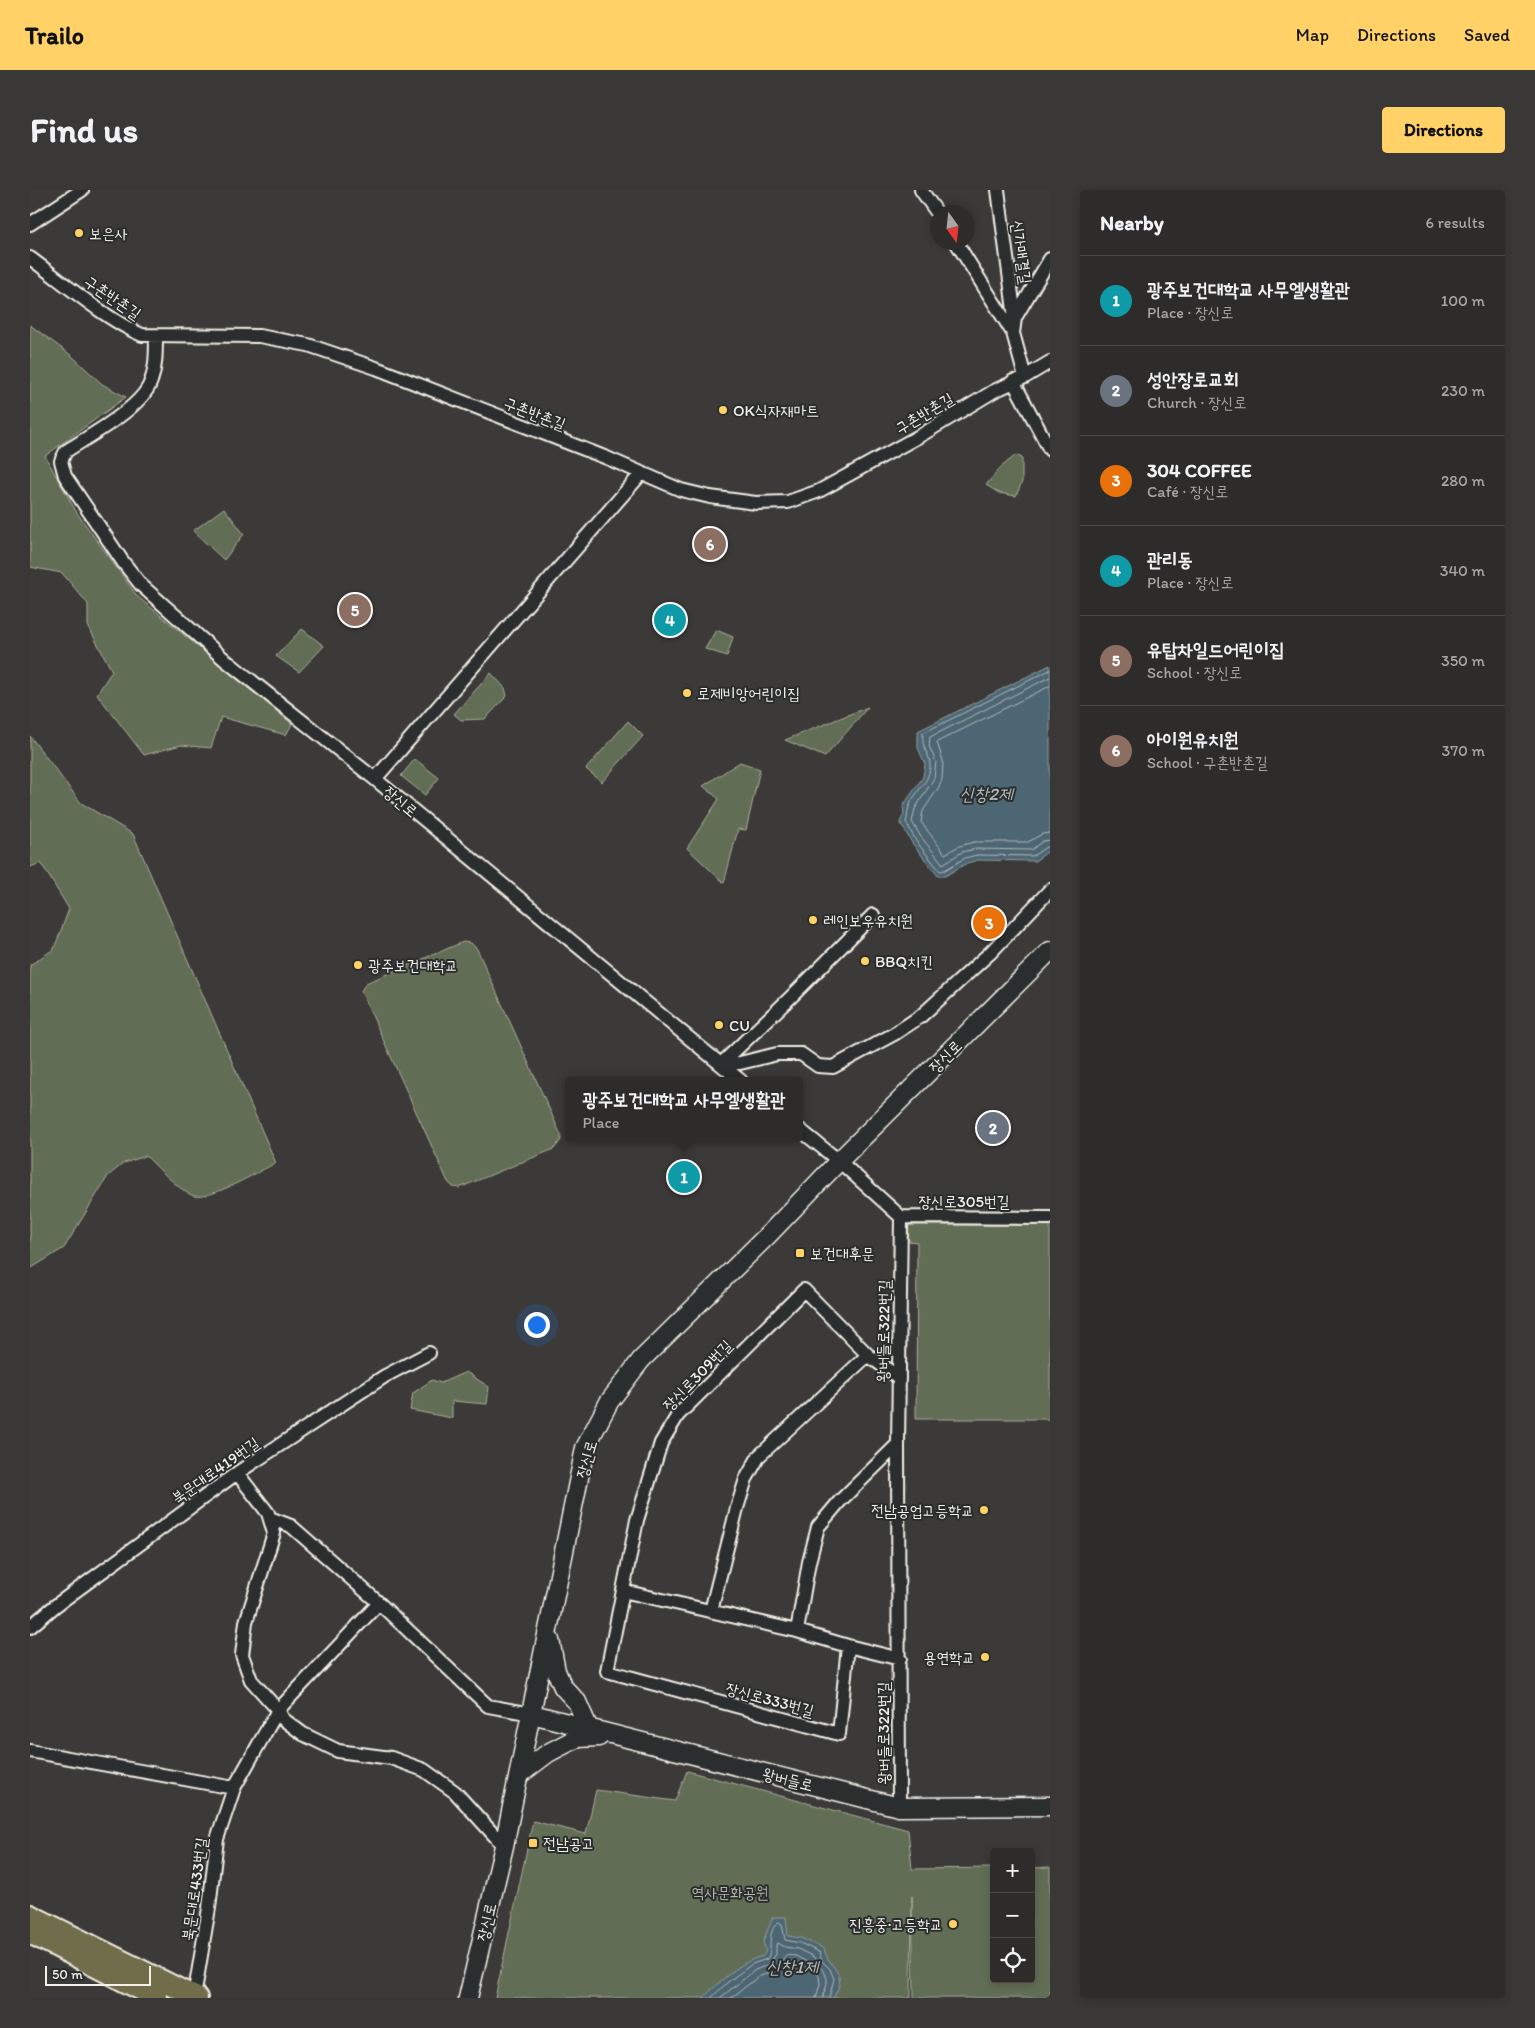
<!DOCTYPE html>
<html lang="en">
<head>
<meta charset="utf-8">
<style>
  :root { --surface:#2d2c2a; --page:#393836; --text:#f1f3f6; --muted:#a7a7a8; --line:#484847; --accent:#ffd166 }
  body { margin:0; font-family:Itim,"Poor Story",sans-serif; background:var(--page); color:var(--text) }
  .controls { position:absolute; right:15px; bottom:15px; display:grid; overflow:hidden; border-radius:5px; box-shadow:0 2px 8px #0003 }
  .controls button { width:45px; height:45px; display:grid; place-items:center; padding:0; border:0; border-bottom:1px solid var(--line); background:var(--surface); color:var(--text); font:25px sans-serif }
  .compass { position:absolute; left:900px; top:15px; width:45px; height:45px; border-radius:50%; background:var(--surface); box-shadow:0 2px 8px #0003; rotate:165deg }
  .scale { position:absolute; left:15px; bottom:12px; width:106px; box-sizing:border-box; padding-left:5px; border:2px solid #f4f1e8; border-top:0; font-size:14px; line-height:18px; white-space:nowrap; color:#f4f1e8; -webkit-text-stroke:4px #2a2d2e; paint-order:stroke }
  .you { position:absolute; left:506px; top:1134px; width:18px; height:18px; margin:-12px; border:4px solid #fff; border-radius:50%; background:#1a73e8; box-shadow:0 0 0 8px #1a73e833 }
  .badge { display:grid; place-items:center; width:32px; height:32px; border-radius:50%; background:var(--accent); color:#fff; font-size:16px; font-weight:700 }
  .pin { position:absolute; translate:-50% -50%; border:2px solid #fff; box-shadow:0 1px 5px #0006 }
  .popup { position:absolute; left:535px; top:887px; width:238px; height:65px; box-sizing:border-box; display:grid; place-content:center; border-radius:5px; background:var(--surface); filter:drop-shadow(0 1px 4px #0005); font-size:16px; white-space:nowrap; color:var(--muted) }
  .popup b { font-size:19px; color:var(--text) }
  .popup::after { content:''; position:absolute; left:50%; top:100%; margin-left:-10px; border:10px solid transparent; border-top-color:var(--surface) }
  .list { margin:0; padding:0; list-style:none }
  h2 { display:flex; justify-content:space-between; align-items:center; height:65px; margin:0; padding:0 20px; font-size:21px }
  h2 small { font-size:16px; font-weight:400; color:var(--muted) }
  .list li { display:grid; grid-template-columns:32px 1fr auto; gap:15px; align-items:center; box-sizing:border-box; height:90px; padding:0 20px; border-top:1px solid var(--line) }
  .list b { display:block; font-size:19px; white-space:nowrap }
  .list p { margin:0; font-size:16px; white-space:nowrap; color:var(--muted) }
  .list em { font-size:16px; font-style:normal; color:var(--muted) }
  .icon { flex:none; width:28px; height:28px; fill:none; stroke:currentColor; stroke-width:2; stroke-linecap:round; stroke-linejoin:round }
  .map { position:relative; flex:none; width:1020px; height:1808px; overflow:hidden; border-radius:5px }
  header { display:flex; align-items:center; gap:30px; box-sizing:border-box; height:70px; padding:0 25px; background:var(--accent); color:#111 }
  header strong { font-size:24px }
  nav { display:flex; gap:28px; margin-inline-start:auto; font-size:18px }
  .intro { display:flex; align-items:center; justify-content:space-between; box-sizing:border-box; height:120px; padding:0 30px }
  h1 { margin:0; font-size:35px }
  .button { padding:12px 22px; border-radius:5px; background:var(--accent); color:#111; font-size:18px; font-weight:700 }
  main { display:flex; gap:30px; padding:0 30px }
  aside { flex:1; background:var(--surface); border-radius:5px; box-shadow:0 2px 8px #0003 }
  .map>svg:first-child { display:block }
</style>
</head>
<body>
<header>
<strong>Trailo</strong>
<nav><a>Map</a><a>Directions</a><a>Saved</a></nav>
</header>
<div class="intro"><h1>Find us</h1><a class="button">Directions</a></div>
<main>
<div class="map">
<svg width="1020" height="1808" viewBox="0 0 1020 1808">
  <rect width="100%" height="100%" fill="#3c3a38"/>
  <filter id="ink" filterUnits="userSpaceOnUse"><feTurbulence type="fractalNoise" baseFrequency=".02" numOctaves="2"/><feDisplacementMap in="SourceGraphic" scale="10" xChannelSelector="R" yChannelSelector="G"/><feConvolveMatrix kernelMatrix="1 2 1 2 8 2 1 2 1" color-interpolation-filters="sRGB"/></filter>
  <g filter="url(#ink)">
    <path fill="#626d54" stroke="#abaf9e" d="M 0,135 L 42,166 L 72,194 L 96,207 L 15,266 L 47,323 L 107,406 L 262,534 L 256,545 L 191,527 L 181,558 L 151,555 L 114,565 L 67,504 L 82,481 L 58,436 L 58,414 L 32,383 L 0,377 Z
      M 986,265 L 992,268 L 992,292 L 986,306 L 969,303 L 956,295 L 970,278 Z
      M 194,318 L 214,344 L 194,370 L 163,341 Z
      M 272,439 L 294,456 L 269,482 L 246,466 Z
      M 686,440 L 703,447 L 697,466 L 675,459 Z
      M 461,483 L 475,498 L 477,506 L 455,529 L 431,530 L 424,524 Z
      M 838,517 L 795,567 L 755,550 Z
      M 598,531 L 613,546 L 572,592 L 556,579 Z
      M 0,546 L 51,613 L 103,644 L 246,973 C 229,981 181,1010 164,1006 C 151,1002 126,976 116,966 L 94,973 L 78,986 L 34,1058 L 0,1079 L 0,775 L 24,759 L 39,719 L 11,673 L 0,677 Z
      M 385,569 L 409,588 L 395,605 L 371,586 Z
      M 710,572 L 730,579 L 716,640 L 708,639 L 694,693 L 657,658 L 689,609 L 673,596 Z
      M 433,752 L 441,753 L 447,759 L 531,945 L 531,950 L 524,959 L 429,998 L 423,997 L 418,992 L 331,801 L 336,793 Z
      M 879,1035 L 1020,1035 L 1020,1229 L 886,1229 L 887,1052 L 878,1051 Z
      M 436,1182 L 459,1197 L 457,1214 L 422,1211 L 422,1228 L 380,1220 L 383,1203 L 402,1190 L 411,1193 Z
      M 657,1581 L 878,1640 L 882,1679 L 964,1678 L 964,1789 L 1001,1789 L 1001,1678 L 1020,1677 L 1020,1808 L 884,1808 L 882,1706 L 881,1808 L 465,1808 L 503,1631 L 556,1644 L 566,1600 L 645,1611 Z"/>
    <path fill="#4e6673" stroke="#909ea2" d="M 1020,475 L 1020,660 L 1005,671 L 948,670 L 937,673 L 915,686 L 908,686 L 882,653 L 870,632 L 874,624 L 873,616 L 893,587 L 895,574 L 888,558 L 888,541 Z
      M 743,1727 L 756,1727 L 758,1746 L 771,1748 L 794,1759 C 799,1779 820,1783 803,1808 L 673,1808 C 691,1791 709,1772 733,1766 L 736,1761 L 733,1752 Z"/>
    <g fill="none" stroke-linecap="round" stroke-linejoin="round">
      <path stroke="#b2b9b9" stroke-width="1" d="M 1020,480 L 893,543 C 891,558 899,562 900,574 C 901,593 884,601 879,617 C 877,622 878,627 876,632 L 886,651 L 910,681 L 915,680 L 935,668 L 947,665 L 1003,666 L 1016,657 L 1020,656
        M 1020,487 L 900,547 L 899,556 L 906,572 L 904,588 L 885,619 L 882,632 L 891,647 L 913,674 L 932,662 L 945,659 L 1001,660 L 1013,651 L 1020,650
        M 1020,496 L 907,552 L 913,571 L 912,589 L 909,597 L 893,621 L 891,632 L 915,664 L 929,656 L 944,652 L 998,652 L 1012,644 L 1020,643
        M 681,1808 L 699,1791 L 722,1774 L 737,1769 C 744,1758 735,1745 748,1732 L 752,1734 L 755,1750 L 770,1753 L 789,1762 L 792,1771 L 800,1779 L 804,1789 L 799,1808
        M 690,1808 L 725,1780 L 740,1774 L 746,1764 L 746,1755 L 748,1753 L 755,1757 L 768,1759 L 784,1767 C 787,1777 798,1782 797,1792 C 797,1798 793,1802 793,1808
        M 701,1808 L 728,1787 L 744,1781 L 756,1765 L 766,1766 L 777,1772 L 789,1786 L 790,1794 L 786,1808"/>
      <defs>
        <path id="street" d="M 891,0 L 908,24
          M 968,0 L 985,128 L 983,143 L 995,187
          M 0,34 L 52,0
          M 926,52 L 983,143
          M 0,68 C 33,92 75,129 112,145 L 229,146 L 278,155 L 346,178 L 577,268 L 651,300 L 680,307 L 726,313 L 758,312 L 789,301 L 893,244 L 964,201 L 995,187 L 1020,172
          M 985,128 L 1020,69
          M 126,146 C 126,163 126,181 119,196 C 107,220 58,247 36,261 L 31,271 L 35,286 L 93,372 L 111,395 L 194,469 L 345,589
          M 983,191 L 1020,260
          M 611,284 L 345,589 L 711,891
          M 691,874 L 710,873 L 747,864 L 771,864 L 788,876 L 803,877 L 864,844 L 891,826 L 961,762 L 1020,700
          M 691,874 L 761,807 L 843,725
          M 769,939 L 809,971 L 871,1027 L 1020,1028
          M 207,1283 L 238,1323 L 244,1343 L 216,1432 L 212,1465 L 221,1490 L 248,1520 L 253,1529 L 273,1544 L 308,1561 L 361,1568 L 394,1580 L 425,1602 L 474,1656
          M 593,1401 L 767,1441 L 818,1456 L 870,1469
          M 349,1413 L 458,1516 L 502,1524
          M 681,1421 L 707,1318 L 716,1289 L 729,1266 L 838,1165
          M 0,1437 L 25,1416 L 207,1283 L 355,1186 L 399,1163
          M 767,1441 L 779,1372 L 788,1337 L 809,1312 L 868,1254
          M 818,1456 L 809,1544 L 577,1481 L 607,1330 L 631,1253 L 648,1225 L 774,1100 L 838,1165 L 869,1188
          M 0,1561 L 204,1598
          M 869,1617 L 868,1254 L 871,1027
          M 164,1807 L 179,1718 L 187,1649 L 204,1598 L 248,1520 L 349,1413 L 261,1336 L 240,1328"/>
        <path id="secondary" d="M 520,1450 L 526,1481 L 533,1497 L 547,1512 L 559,1539
          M 502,1524 L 869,1617 L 1020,1616
          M 489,1585 L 518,1563 L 547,1548 L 569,1547
          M 438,1808 L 474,1656 L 555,1258 L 579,1212 L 611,1170 L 738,1045 L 809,971 L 1020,761"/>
        <path id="primary" d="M 0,1725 L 167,1808
          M 0,1743 L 127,1808"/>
      </defs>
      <use href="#street" stroke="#f4f1e8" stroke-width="16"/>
      <use href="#secondary" stroke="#f4f1e8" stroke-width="21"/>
      <use href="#primary" stroke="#f4f1e8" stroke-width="24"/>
      <use href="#street" stroke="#2a2d2e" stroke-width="12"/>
      <use href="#secondary" stroke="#2a2d2e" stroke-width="18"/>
      <use href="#primary" stroke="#716d4b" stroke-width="20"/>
    </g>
  </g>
  <g fill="#ffd166" stroke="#2a2d2e" stroke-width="2">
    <circle cx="49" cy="43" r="5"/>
    <circle cx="693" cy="220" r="5"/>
    <circle cx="657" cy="503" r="5"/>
    <circle cx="783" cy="730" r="5"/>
    <circle cx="835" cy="771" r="5"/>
    <circle cx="328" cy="775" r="5"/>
    <circle cx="689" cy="835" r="5"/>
    <rect x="765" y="1058" width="10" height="10" rx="2.5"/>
    <circle cx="954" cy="1320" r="5"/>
    <circle cx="955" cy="1467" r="5"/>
    <rect x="498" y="1648" width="10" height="10" rx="2.5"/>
    <circle cx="923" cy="1734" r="5"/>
  </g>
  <g text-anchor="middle" stroke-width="4" stroke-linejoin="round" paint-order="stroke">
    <g font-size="16" fill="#f4f1e8" stroke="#2a2d2e" text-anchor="start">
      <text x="59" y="49">보은사</text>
      <text x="703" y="226">OK식자재마트</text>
      <text x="667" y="509">로제비앙어린이집</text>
      <text x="793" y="736">레인보우유치원</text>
      <text x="845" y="777">BBQ치킨</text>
      <text x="338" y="781">광주보건대학교</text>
      <text x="699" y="841">CU</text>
      <text x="780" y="1069">보건대후문</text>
      <text x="944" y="1326" text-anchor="end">전남공업고등학교</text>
      <text x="945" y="1473" text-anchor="end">용연학교</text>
      <text x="513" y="1659">전남공고</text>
      <text x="913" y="1740" text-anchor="end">진흥중·고등학교</text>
    </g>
    <g font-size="16" fill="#f4f1e8" stroke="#2a2d2e">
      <text transform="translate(992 62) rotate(82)" y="6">신가매결길</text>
      <text transform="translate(83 107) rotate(34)" y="6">구촌반촌길</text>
      <text transform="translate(505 223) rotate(21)" y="6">구촌반촌길</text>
      <text transform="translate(894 223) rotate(-31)" y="6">구촌반촌길</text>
      <text transform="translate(371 611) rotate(40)" y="6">장신로</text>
      <text transform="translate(915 866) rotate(-45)" y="6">장신로</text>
      <text x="934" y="1017">장신로305번길</text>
      <text transform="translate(853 1141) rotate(-89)" y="6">왕버들로322번길</text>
      <text transform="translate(667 1185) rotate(-46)" y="6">장신로309번길</text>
      <text transform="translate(556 1269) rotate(-74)" y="6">장신로</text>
      <text transform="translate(185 1280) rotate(-35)" y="6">북문대로419번길</text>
      <text transform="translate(740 1509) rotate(15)" y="6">장신로333번길</text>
      <text transform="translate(853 1543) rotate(-90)" y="6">왕버들로322번길</text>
      <text transform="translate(758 1589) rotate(14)" y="6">왕버들로</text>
      <text transform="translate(164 1699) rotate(-82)" y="6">북문대로433번길</text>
      <text transform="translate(456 1732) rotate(-77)" y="6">장신로</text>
    </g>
    <g font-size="16" fill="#b2b6a5" stroke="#2a2d2e">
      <text x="700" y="1708">역사문화공원</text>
    </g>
    <g font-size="18" font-style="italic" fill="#b2b9b9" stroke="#2a2d2e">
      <text x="956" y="610">신창2제</text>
      <text x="762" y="1783">신창1제</text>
    </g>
  </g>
</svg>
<div class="controls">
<button>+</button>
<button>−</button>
<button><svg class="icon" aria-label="locate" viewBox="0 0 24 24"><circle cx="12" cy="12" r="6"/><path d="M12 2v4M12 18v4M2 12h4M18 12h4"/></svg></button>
</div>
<svg class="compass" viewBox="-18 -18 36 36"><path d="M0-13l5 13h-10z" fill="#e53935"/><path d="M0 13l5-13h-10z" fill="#a7a7a8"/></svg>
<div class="scale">50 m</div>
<div class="you"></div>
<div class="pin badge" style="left:654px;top:987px;background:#0f9aa8">1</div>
<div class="popup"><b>광주보건대학교 사무엘생활관</b>Place</div>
<div class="pin badge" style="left:963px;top:938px;background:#6b7280">2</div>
<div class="pin badge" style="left:959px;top:733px;background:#e8710a">3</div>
<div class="pin badge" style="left:640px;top:430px;background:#0f9aa8">4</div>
<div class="pin badge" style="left:325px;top:420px;background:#8d6e63">5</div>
<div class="pin badge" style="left:680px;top:354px;background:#8d6e63">6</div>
</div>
<aside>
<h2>Nearby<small>6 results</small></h2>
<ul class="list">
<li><span class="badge" style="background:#0f9aa8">1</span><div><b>광주보건대학교 사무엘생활관</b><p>Place · 장신로</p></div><em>100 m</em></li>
<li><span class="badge" style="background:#6b7280">2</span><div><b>성안장로교회</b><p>Church · 장신로</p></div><em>230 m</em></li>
<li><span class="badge" style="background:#e8710a">3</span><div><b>304 COFFEE</b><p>Café · 장신로</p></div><em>280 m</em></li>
<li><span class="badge" style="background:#0f9aa8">4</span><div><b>관리동</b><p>Place · 장신로</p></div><em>340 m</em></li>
<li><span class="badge" style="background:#8d6e63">5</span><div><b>유탑차일드어린이집</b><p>School · 장신로</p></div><em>350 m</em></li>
<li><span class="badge" style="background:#8d6e63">6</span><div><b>아이원유치원</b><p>School · 구촌반촌길</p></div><em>370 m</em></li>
</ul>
</aside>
</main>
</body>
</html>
